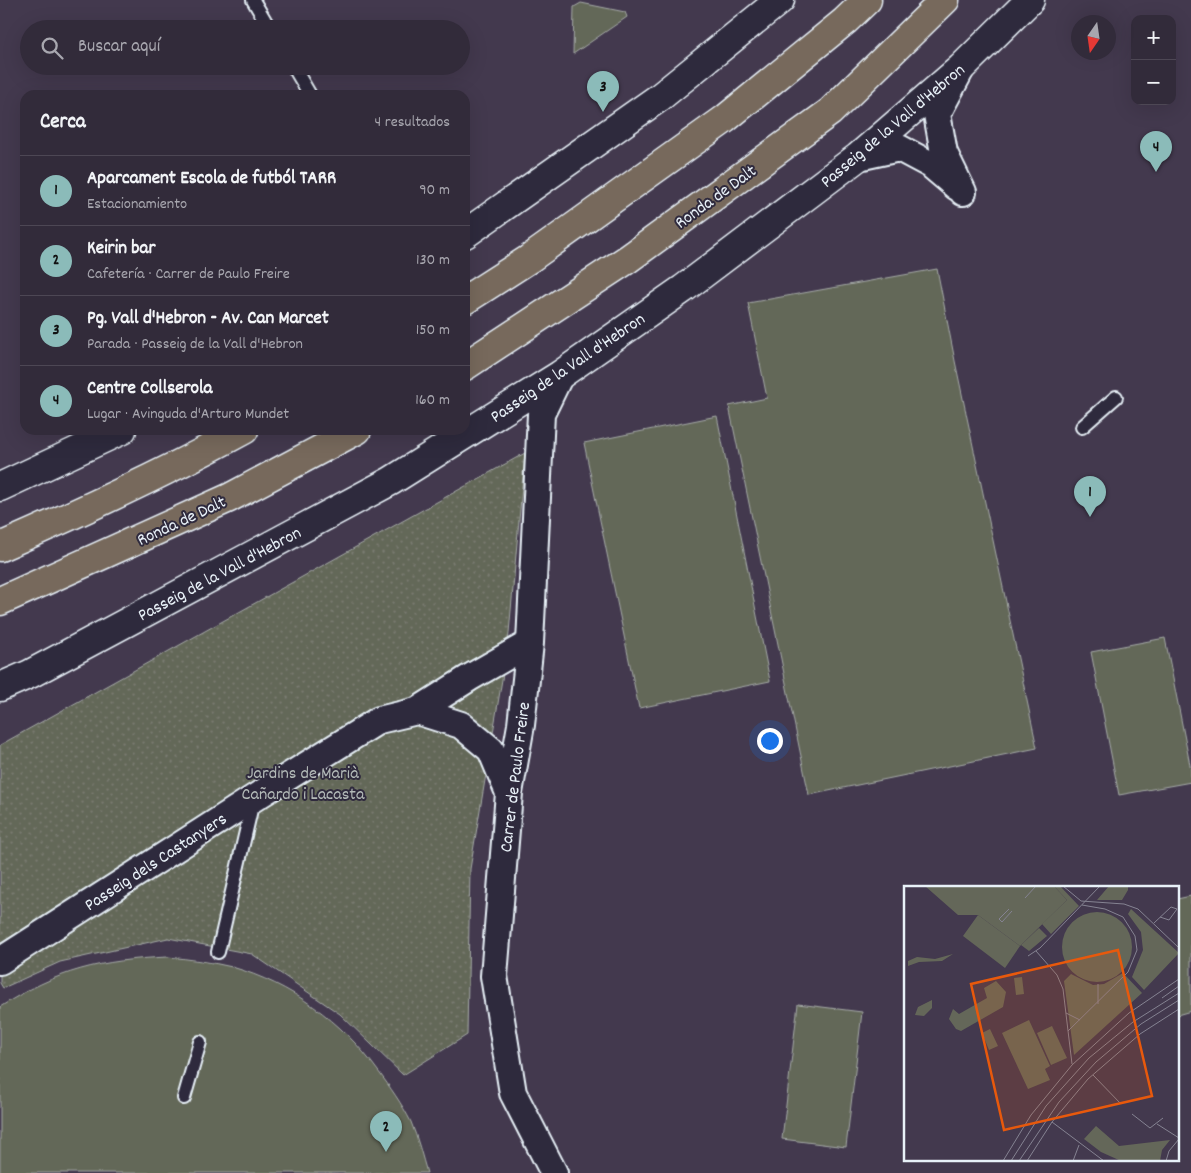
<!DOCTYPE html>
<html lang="es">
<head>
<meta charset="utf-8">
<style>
  :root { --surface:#322b3a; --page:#3a3342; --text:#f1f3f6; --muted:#a8a7af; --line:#4d4754; --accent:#8bbbb9 }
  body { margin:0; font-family:Dekko,sans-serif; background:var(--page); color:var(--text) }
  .controls { position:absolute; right:15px; top:15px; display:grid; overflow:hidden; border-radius:10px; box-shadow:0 5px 20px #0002 }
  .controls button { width:45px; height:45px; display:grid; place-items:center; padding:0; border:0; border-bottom:1px solid var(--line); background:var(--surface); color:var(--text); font:25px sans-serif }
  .compass { position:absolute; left:1071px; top:15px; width:45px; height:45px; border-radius:50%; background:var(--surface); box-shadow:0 5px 20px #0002; rotate:193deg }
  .you { position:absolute; left:769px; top:740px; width:18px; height:18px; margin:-12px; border:4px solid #fff; border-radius:50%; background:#1a73e8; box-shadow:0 0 0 8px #1a73e833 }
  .badge { display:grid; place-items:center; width:32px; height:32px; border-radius:50%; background:var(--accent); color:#111; font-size:16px; font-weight:700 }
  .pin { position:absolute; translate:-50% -41px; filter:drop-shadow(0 1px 2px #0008) }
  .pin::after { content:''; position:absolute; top:26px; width:18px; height:15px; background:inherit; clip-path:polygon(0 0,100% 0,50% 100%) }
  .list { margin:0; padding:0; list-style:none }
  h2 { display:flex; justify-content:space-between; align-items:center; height:65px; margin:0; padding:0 20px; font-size:21px }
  h2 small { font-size:16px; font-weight:400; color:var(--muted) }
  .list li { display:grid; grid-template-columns:32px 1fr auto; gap:15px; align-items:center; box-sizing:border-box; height:70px; padding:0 20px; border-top:1px solid var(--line) }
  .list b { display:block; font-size:19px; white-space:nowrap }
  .list p { margin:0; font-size:16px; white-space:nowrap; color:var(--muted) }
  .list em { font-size:16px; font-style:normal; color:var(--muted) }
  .icon { flex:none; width:28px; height:28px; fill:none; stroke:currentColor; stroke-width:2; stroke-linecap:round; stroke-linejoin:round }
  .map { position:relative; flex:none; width:1191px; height:1173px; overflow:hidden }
  .search { position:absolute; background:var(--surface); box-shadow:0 5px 20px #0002; left:20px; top:20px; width:450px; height:55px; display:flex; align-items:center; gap:12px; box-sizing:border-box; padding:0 18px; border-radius:28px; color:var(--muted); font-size:19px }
  .panel { position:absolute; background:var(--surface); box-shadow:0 5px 20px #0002; left:20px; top:90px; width:450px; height:345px; border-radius:15px }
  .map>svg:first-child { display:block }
</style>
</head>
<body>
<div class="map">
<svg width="1191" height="1173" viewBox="0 0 1191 1173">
  <defs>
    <pattern id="garden-dots" width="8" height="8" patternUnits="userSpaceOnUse" patternTransform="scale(1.25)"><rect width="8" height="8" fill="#646759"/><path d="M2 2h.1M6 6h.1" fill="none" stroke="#7a7d72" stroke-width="1.8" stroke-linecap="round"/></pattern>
  </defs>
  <rect width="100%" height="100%" fill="#43394e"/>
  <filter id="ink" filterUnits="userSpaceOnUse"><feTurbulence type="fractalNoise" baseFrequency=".02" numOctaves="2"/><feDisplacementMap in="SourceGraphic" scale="10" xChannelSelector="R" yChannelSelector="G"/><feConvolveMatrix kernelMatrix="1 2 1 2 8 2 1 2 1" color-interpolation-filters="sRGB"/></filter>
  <g filter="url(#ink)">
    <path fill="#646759" stroke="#a6aca8" d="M 581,3 L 625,12 L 627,17 L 573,54 L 574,7 Z
      M 937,269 L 955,361 L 1037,748 L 809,795 L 729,406 L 767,398 L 748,303 Z
      M 717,416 L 770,681 L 639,708 L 584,443 Z
      M 1165,638 L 1191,770 L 1191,782 L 1119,795 L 1091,652 Z
      M 1191,896 L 1191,1011 L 1177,1015 L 1177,899 Z
      M 168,957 C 190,959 211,962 232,967 C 291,984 342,1021 378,1071 C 390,1087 402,1104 411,1122 C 418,1139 422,1156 427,1173 L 0,1173 L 0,1007 C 57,970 101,960 168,957 Z
      M 798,1004 L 862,1012 L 846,1147 L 782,1139 Z"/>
    <path fill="url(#garden-dots)" stroke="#a6aca8" d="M 525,453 L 508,644 L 470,869 L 467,1035 L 403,1075 L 340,1014 L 252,954 L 168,938 L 60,962 L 3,988 L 0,983 L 0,745 Z"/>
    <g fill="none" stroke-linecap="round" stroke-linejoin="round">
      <defs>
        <path id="lane" d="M 253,0 L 270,29
          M 293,66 L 310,95
          M 1082,427 L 1116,397
          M 218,952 L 253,801
          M 184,1098 L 200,1042"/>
        <path id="street" d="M 960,71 L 937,114 L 944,153 L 963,192
          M 858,157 L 899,148 L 931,165 L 957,187
          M 417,711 L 461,725 L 491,750 L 509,793
          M 0,961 L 254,798 L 379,720 L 417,711 L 469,678 L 530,643
          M 554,1173 L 513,1093 L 494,976 L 509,793 L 521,725 L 530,643 L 541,414 L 560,375"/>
        <path id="secondary" d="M 465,234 L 660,97 L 780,0
          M 0,487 L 122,430
          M 0,687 L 30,674 L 391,481 L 560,375 L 683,289 L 858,157 L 961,68 L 1030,0"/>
        <path id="highway" d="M 465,300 L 529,259 L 725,119 L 845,21 L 867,0
          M 465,366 L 628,259 L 830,112 L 945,0
          M 0,547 C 83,511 165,473 244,430
          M 0,601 L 229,498 L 357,430"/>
      </defs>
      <use href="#lane" stroke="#e8f1f8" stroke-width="16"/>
      <use href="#street" stroke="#e8f1f8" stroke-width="30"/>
      <use href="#secondary" stroke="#e8f1f8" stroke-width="31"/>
      <use href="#highway" stroke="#e8f1f8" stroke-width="31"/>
      <use href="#lane" stroke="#2f2a3d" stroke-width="12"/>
      <use href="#street" stroke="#2f2a3d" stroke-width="26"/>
      <use href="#secondary" stroke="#2f2a3d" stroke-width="28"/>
      <use href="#highway" stroke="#77695c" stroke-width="28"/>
    </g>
  </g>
  <g text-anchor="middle" stroke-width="4" stroke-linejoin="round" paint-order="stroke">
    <g font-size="18" fill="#e8f1f8" stroke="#2f2a3d">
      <text transform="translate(892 125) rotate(-40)" y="6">Passeig de la Vall d'Hebron</text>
      <text transform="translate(715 196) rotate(-36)" y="6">Ronda de Dalt</text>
      <text transform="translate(567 367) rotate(-34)" y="6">Passeig de la Vall d'Hebron</text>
      <text transform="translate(181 520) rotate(-25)" y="6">Ronda de Dalt</text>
      <text transform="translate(219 573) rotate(-28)" y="6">Passeig de la Vall d'Hebron</text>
      <text transform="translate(514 777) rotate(-83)" y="6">Carrer de Paulo Freire</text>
      <text transform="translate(155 861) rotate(-33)" y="6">Passeig dels Castanyers</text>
    </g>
    <g font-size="18" fill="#b3bab8" stroke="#2f2a3d">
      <text x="303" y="778">Jardins de Marià<tspan x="303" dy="21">Cañardo i Lacasta</tspan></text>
    </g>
  </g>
  <g transform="translate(904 886)">
    <rect width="275" height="275" fill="#43394e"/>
    <path d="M 205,0 L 224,0 L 224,4 L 218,14 L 193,14 ZM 227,23 L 275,67 L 240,104 L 228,91 L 239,64 L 237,46 L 224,28 ZM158 61a35 35 0 1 1 70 0a35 35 0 1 1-70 0ZM 74,29 L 116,60 L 101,82 L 59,50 ZM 118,91 L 120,108 L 112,109 L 110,92 ZM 92,95 L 102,106 L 99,121 L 57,145 L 52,143 L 45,133 L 49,123 L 55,128 L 83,112 L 80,102 ZM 125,134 L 146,180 L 141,183 L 146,194 L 124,203 L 98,147 ZM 148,140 L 163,172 L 147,179 L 133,147 ZM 86,143 L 94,160 L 85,164 L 78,147 Z" fill="#646759"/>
    <path d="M 21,0 L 150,0 L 163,14 L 116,60 L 74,29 L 54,29 ZM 192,240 L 215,260 L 266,254 L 258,264 L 256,275 L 217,275 L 197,266 L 180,253 Z" fill="#646759"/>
    <path d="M 150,0 L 156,0 L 175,20 L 147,48 L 138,38 L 163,14 ZM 135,42 L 143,50 L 125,65 L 117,59 ZM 49,68 L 38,75 L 15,76 L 4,80 L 4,75 L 13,71 L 31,73 ZM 219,87 L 238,107 L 170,169 L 160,95 L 167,88 L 189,99 L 200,98 ZM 28,114 L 28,122 L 20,130 L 11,129 L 14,121 Z" fill="#646759"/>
    <path fill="none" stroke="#858392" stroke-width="1" d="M 159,0 L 177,15 L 220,18 L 234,23 L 275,62M 121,12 L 132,0M 105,23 L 95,33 L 98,36 L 108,25M 250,37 L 267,21 L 273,23 L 265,34 L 256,31M 132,65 L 153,89 L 159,103 L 168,178M 124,70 L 136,62 L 196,0M 194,98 L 194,118M 258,112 L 275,100M 162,127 L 176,134M 164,145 L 224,86 L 233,64 L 231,50 L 219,31 L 201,23 L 178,19M 189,189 L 217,218M 228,228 L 246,242 L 259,232M 148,236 L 200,275M 253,238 L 275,252M 99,275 L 127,229 L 168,179 L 225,127 L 275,93M 107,275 L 142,220 L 185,172 L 229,136 L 275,107M 115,275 L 155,216 L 192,176 L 237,138 L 275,114M 123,275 L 148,236 L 184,193 L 236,148 L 275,123M 169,275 L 175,259M 262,275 L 265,265 L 275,253"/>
    <path fill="#e8590c" fill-opacity="0.15" stroke="#e8590c" stroke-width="2.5" d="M 214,64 L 248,210 L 100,244 L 67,98 Z"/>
    <rect width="275" height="275" fill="none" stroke="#e8f1f8" stroke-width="2.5"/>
  </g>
</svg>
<div class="controls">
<button>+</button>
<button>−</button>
</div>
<svg class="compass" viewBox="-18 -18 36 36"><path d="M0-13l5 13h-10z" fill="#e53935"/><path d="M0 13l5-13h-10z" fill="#a8a7af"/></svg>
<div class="you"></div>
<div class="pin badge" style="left:1090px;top:517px">1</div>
<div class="pin badge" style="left:386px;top:1152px">2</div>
<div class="pin badge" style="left:603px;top:112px">3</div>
<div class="pin badge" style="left:1156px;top:172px">4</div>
<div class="search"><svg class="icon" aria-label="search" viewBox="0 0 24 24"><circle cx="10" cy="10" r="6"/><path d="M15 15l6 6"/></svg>Buscar aquí</div>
<section class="panel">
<h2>Cerca<small>4 resultados</small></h2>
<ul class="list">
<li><span class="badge">1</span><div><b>Aparcament Escola de futból TARR</b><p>Estacionamiento</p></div><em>90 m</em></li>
<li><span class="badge">2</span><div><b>Keirin bar</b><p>Cafetería · Carrer de Paulo Freire</p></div><em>130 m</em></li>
<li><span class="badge">3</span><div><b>Pg. Vall d'Hebron - Av. Can Marcet</b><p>Parada · Passeig de la Vall d'Hebron</p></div><em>150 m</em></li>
<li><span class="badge">4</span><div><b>Centre Collserola</b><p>Lugar · Avinguda d'Arturo Mundet</p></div><em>160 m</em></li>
</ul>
</section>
</div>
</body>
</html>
